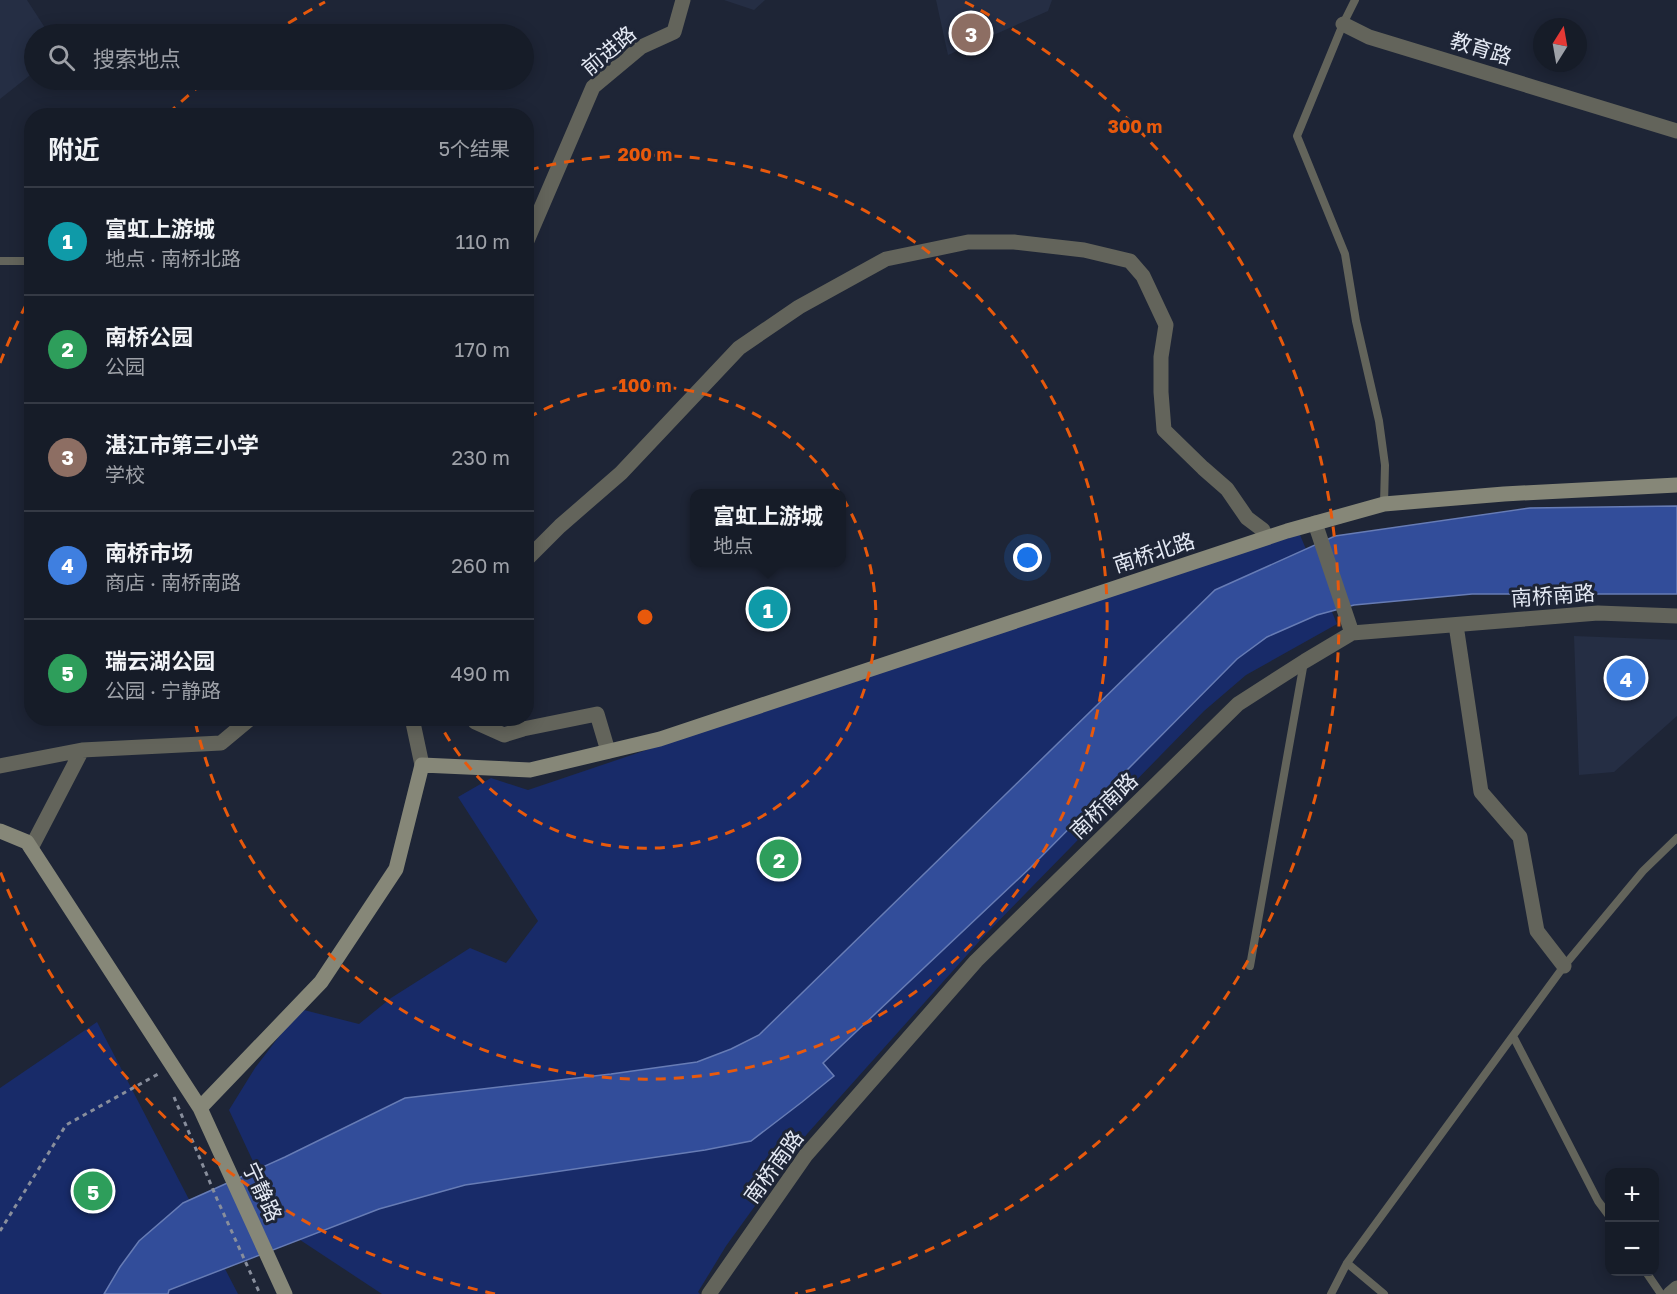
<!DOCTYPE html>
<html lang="zh">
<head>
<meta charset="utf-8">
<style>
  :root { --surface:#161c28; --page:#232934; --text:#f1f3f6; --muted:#9ea1a8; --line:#353a45; --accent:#bbc044 }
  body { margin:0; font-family:"Golos Text","Noto Sans SC",sans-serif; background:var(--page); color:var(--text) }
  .controls { position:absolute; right:18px; bottom:18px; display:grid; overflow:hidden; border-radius:12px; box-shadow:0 3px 15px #0003 }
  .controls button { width:54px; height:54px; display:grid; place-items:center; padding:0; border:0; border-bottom:2px solid var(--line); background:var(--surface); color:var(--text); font:30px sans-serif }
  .compass { position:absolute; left:1533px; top:18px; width:54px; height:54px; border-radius:50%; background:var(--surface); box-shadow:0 3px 15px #0003; rotate:11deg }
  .you { position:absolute; left:1028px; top:558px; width:21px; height:21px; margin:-15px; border:4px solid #fff; border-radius:50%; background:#1a73e8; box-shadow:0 0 0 9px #1a73e833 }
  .badge { display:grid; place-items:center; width:39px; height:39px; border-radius:50%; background:var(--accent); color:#fff; font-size:20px; font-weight:700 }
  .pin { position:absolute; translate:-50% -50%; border:3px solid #fff; box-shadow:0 2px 6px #0006 }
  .popup { position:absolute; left:690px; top:489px; width:156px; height:78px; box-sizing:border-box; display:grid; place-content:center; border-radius:12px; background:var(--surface); filter:drop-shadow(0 2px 4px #0005); font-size:20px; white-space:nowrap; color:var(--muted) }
  .popup b { font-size:22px; color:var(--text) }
  .popup::after { content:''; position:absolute; left:50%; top:100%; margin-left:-12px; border:12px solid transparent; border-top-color:var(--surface) }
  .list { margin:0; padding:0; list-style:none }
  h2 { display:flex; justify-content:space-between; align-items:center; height:78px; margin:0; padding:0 24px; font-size:26px }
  h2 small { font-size:20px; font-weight:400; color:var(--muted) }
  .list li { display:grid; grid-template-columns:39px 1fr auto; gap:18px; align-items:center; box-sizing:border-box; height:108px; padding:0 24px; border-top:2px solid var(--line) }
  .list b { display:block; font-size:22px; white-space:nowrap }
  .list p { margin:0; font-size:20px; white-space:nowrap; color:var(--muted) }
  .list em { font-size:20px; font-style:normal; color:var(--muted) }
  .icon { flex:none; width:33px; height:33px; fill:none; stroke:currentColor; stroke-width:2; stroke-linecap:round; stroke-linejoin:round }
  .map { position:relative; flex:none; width:1677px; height:1294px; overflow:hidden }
  .search { position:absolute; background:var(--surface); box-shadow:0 3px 15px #0003; left:24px; top:24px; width:510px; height:66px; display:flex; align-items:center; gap:15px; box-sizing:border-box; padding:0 21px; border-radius:33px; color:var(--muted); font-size:22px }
  .panel { position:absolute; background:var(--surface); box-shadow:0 3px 15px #0003; left:24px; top:108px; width:510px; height:618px; border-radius:24px }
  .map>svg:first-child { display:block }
</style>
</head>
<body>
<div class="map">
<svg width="1677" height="1294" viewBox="0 0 1677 1294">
  <rect width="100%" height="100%" fill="#1e2536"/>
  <path fill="#252e44" d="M 0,0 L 27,0 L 49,34 L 34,34 L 34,72 L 0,99 Z
    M 724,0 L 765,0 L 754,10 Z
    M 936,0 L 1052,0 L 1048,11 L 948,55 Z
    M 1574,636 L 1677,640 L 1677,716 L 1614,772 L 1579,775 Z"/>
  <path fill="#182b69" d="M 1298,530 L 1337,624 L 1246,675 L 1204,711 L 984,936 L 807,1134 L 726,1246 L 698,1292 L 700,1294 L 382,1294 L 285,1230 L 229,1110 L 255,1068 L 300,1009 L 359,1024 L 391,998 L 470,948 L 506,963 L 538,921 L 458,797 L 491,778 L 528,790 Z
    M 97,1022 L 238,1294 L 0,1294 L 0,1088 Z"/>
  <path fill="#324d9a" stroke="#677cb5" stroke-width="1.5" d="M 1677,506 L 1677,594 L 1472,594 L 1354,605 L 1317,615 L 1267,637 L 1237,659 L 1030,868 L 823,1063 L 834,1076 L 802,1102 L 751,1141 L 705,1150 L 465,1185 L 379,1209 L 169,1290 L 168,1294 L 104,1294 L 120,1267 L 139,1241 L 183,1203 L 285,1157 L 405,1098 L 611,1074 L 697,1062 L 731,1049 L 759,1035 L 1215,590 L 1335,536 L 1530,508 Z"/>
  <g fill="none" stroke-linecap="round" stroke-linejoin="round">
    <path stroke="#888e9c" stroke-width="3" stroke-dasharray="4.5 4.5" stroke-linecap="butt" d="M 174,1097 L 217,1199 L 260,1294
      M 0,1231 L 66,1125 L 160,1073"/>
    <path stroke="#63645b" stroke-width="8" d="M 1355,0 L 1343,24 L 1297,136 L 1345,254 L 1356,321 L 1379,421 L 1385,465 L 1384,504
      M 0,261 L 32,261
      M 1250,966 L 1304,662
      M 1513,1036 L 1598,1201 L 1610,1217
      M 1347,1263 L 1384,1294
      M 1646,1272 L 1661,1294
      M 1331,1294 L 1347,1263 L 1564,966 L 1643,871 L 1677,838"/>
    <path stroke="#63645b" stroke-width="15" d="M 1343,24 L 1369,37 L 1677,131
      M 526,243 L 593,87 L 641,47 L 674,32 L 683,0
      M 1315,523 L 1352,633
      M 526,560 L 560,526 L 621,473 L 739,348 L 799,307 L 886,259 L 968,242 L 1014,242 L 1084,250 L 1130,261 L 1143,276 L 1166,325 L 1161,357 L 1161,392 L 1164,430 L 1203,468 L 1227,489 L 1247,518 L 1263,530
      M 1456,625 L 1481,792 L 1520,837 L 1537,931 L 1564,966
      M 412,718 L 422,765
      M 473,718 L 475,722 L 504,735 L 523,729 L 597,714 L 608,751
      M 82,750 L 221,743 L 251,718
      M 0,766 L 82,750 L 31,848
      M 709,1294 L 806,1155 L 976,961 L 1238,704 L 1305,661 L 1352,633 L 1598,613 L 1677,616
      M 1670,1294 L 1677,1288"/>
    <path stroke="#868778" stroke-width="15" d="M 0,831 L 27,842 L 200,1108 L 321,982 L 396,869 L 422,765 L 530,770 L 660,739 L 1287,531 L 1384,504 L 1504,494 L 1677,485
      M 200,1108 L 285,1294"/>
  </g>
  <g fill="none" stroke="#e8590c" stroke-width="3" stroke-dasharray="10 8">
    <path d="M528 418A231 231 0 1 1 438 720"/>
    <path d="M529 170A462 462 0 1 1 195 721"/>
    <path d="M495 1294A693 693 0 0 1 0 871M0 363A693 693 0 0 1 30 297M168 114A693 693 0 0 1 204 82M273 33A693 693 0 0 1 325 2M965 2A693 693 0 0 1 795 1294"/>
  </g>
  <g text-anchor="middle" stroke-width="6" stroke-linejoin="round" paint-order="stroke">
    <g font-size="21" fill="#e4e9f4" stroke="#1e2536">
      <text transform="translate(1481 49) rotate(17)" y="7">教育路</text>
      <text transform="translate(609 51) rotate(-40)" y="7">前进路</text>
      <text transform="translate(1154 553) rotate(-18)" y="7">南桥北路</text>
      <text transform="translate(1553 596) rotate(-4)" y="7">南桥南路</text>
      <text transform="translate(1104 806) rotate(-44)" y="7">南桥南路</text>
      <text transform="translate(774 1167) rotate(-54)" y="7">南桥南路</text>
      <text transform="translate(262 1192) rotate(65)" y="7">宁静路</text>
    </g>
  </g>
  <circle cx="645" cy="617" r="9" fill="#e8590c" stroke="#1e2536" stroke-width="3"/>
  <g font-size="18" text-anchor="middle" font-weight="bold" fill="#e8590c" stroke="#1e2536" stroke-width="6" stroke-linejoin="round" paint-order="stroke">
    <text x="1135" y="133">300 m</text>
    <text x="645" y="161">200 m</text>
    <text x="645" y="392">100 m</text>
  </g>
</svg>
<div class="controls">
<button>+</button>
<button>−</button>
</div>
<svg class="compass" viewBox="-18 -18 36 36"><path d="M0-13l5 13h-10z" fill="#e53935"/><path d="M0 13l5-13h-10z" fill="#9ea1a8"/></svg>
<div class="you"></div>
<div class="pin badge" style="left:768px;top:609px;background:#0f9aa8">1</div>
<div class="popup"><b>富虹上游城</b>地点</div>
<div class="pin badge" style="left:779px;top:859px;background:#2e9e5b">2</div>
<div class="pin badge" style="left:971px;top:33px;background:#8d6e63">3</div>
<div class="pin badge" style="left:1626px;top:678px;background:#3f7fe0">4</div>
<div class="pin badge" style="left:93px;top:1191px;background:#2e9e5b">5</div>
<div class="search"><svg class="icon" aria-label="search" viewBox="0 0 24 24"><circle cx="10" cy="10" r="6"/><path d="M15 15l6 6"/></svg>搜索地点</div>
<section class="panel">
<h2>附近<small>5个结果</small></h2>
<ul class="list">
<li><span class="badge" style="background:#0f9aa8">1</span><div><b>富虹上游城</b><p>地点 · 南桥北路</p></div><em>110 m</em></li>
<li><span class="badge" style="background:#2e9e5b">2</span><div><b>南桥公园</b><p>公园</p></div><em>170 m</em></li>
<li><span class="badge" style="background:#8d6e63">3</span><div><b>湛江市第三小学</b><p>学校</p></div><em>230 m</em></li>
<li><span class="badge" style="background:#3f7fe0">4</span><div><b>南桥市场</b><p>商店 · 南桥南路</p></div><em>260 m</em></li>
<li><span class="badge" style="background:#2e9e5b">5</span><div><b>瑞云湖公园</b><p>公园 · 宁静路</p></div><em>490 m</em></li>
</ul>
</section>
</div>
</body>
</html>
